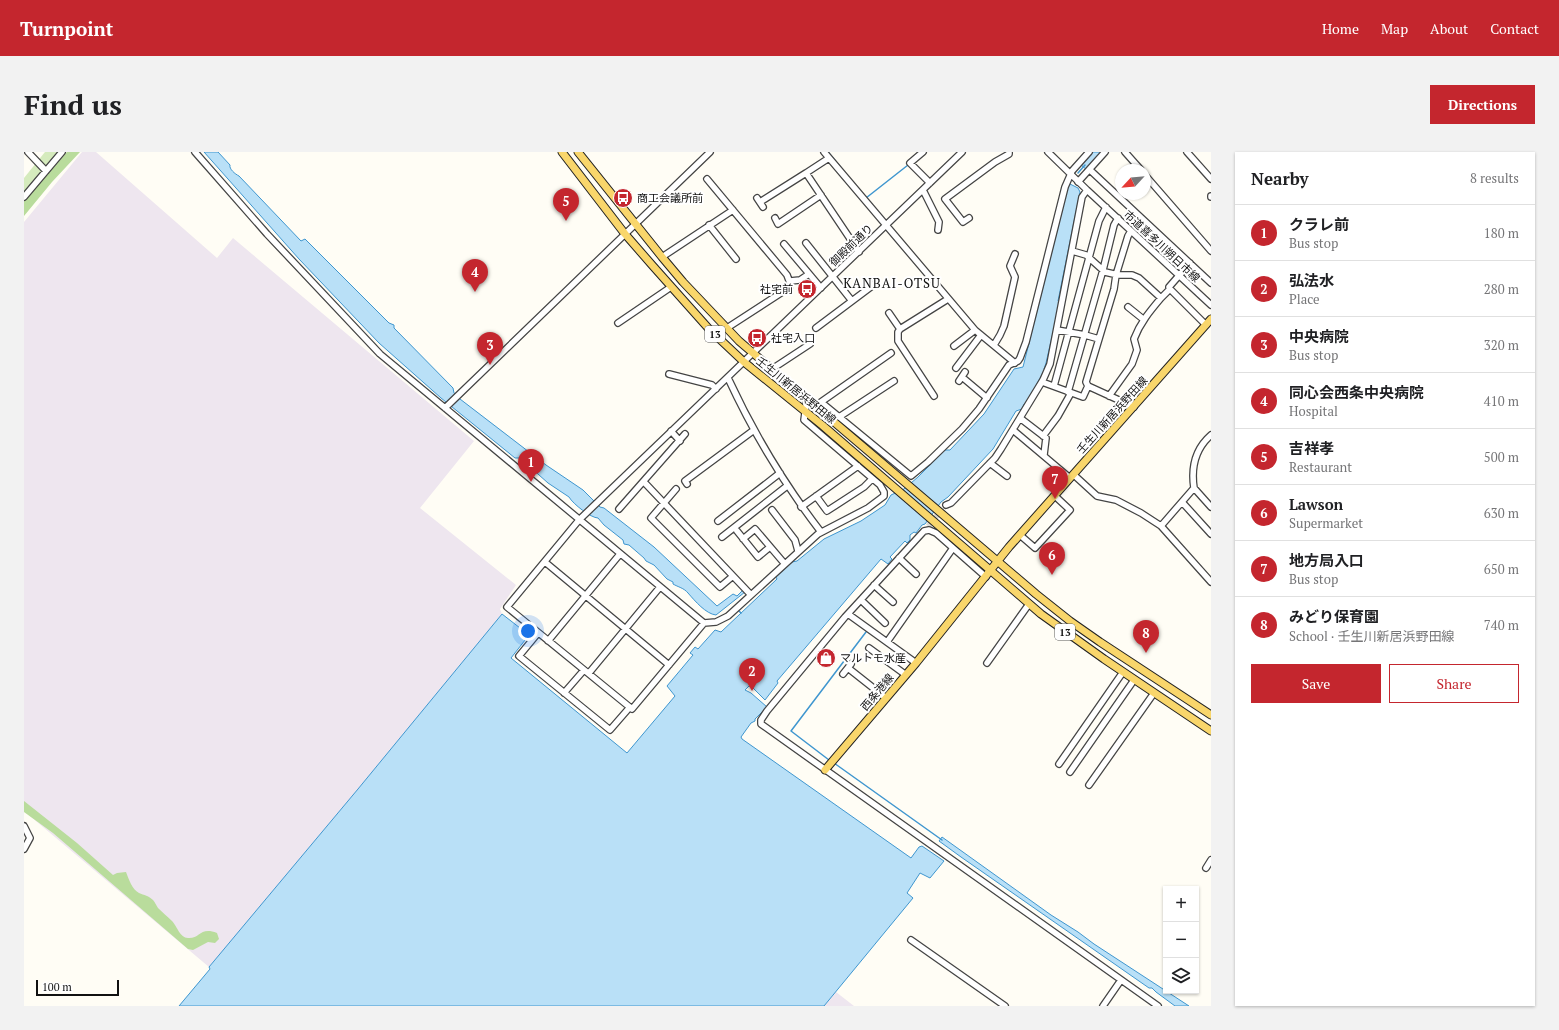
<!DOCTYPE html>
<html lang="en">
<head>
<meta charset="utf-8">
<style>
  :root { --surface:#fff; --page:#f2f2f2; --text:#202124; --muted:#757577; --line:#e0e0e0; --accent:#c4262e }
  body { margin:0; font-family:"PT Serif","Noto Sans JP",serif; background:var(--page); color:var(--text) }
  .controls { position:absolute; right:12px; bottom:12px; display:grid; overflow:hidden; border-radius:0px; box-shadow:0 1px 3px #0004 }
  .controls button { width:36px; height:36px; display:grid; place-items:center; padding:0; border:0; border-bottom:1px solid var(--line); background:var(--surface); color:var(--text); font:20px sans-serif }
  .compass { position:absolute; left:1091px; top:12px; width:36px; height:36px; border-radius:50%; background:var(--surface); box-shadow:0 1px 3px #0004; rotate:244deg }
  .scale { position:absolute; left:12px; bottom:10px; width:83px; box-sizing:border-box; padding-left:4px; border:2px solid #111; border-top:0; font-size:11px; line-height:14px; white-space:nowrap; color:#111; -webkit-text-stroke:3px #fff; paint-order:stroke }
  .you { position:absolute; left:504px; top:479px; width:14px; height:14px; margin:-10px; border:3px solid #fff; border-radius:50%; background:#1a73e8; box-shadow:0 0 0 6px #1a73e833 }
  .badge { display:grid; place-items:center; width:26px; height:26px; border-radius:50%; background:var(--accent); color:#fff; font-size:13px; font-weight:700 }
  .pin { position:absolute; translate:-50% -33px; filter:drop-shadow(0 1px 2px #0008) }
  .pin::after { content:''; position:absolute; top:21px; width:14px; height:12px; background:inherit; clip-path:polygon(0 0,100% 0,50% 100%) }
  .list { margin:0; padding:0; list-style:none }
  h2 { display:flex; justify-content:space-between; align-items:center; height:52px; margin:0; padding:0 16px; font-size:17px }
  h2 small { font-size:13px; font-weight:400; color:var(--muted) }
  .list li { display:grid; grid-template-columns:26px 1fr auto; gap:12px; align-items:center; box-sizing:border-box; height:56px; padding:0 16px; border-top:1px solid var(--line) }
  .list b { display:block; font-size:15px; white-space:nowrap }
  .list p { margin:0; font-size:13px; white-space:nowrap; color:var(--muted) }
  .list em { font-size:13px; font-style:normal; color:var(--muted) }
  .actions { display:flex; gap:8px; padding:12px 16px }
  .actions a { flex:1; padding:9px 0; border:1px solid var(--accent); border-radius:0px; text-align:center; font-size:14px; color:var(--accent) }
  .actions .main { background:var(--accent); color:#fff }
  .icon { flex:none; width:22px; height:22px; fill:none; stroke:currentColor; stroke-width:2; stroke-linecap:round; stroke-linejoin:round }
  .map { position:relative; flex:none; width:1187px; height:854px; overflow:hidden; border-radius:0px }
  header { display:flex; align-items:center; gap:24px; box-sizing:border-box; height:56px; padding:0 20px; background:var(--accent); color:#fff }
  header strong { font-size:19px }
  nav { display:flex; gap:22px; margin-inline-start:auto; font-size:14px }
  .intro { display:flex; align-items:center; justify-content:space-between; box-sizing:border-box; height:96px; padding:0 24px }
  h1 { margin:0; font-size:28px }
  .button { padding:10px 18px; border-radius:0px; background:var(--accent); color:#fff; font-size:14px; font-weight:700 }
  main { display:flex; gap:24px; padding:0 24px }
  aside { flex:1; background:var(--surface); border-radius:0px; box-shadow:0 1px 3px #0004 }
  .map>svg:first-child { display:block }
</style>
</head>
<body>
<header>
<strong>Turnpoint</strong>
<nav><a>Home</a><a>Map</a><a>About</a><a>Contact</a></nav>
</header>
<div class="intro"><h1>Find us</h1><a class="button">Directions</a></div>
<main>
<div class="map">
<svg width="1187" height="854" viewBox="0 0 1187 854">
  <rect width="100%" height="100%" fill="#fffdf5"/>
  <path fill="#eee6ef" d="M 58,0 L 72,0 L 193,106 L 209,86 L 450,289 L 396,356 L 492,433 L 476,457 L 478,462 L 334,637 L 185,815 L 0,659 L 0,70 Z
    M 812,840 L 830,854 L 800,854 Z"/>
  <path fill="#d5ebbd" d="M 21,0 L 36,0 L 0,40 L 0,26 Z"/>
  <path fill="#b9dc9c" d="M 43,0 L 56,0 L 28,30 L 0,64 L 0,49 Z
    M 0,649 L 53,691 L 89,723 L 93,721 L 102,720 C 105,728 108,737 115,741 C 120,743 125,744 129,748 C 131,750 132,753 134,756 C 138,760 143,764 148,769 C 153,774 156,786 164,786 C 176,787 176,774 193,781 L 195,787 L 191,791 L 184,790 L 169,798 L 164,797 L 29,681 L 0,660 Z"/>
  <path fill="#b9e0f7" stroke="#3f96cf" d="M 180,0 L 194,0 L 206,13 C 205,17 211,22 215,24 L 277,89 L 281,87 L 365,171 L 370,173 L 370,176 L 429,236 L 430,241 L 436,247 L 522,313 L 559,338 L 576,355 L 580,356 L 630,395 L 693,454 L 709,442 L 713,444 L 719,438 L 721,440 L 692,463 C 682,462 671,449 664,441 C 660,436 654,435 649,432 L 649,430 L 643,427 L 630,413 L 622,409 L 620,406 L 605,393 L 600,392 L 599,388 L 580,373 L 574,366 C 567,366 549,352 545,345 L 524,331 L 496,306 L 491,306 L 417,246 L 355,191 L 275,107 Z
    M 1069,0 L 1079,0 L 1063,18 L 1057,13 Z
    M 1046,32 L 1054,36 L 1056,40 L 1034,149 L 1036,150 L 1022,211 L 1020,217 L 1021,217 L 1002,252 L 1000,252 L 998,257 L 992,259 L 969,297 L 924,345 L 917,350 L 901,372 L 898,373 L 892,381 L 890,380 L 886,383 L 886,388 L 883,391 L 881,389 L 866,405 L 868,407 L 864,412 L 857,407 L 753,529 L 754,531 L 741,548 L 728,535 L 725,534 L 721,538 L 727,541 L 743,555 L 731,567 L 731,569 L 727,571 L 717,585 L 718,587 L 887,706 L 895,695 L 898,694 L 920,709 L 906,726 L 896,721 L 883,741 L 889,746 L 800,854 L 155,854 L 186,817 L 185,815 L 334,637 L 478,462 L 505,483 L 487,506 L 603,601 L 651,544 L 643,534 L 669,503 L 666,501 L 671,495 L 674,497 L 691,478 L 697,480 L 753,427 L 752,425 L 768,410 L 773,409 L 800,387 L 837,369 L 861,353 L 867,343 L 880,337 L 894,325 L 921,298 L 926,298 L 960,262 L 990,217 L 999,215 L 1044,35 Z
    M 918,685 L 1027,763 L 1054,780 L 1070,792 L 1165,854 L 1151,854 L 1132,840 L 1128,836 L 1125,836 L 937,705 L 915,689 Z"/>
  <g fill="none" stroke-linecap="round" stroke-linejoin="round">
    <path stroke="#3f96cf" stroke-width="1.5" d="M 804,0 L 818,17
      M 1054,21 L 1061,13
      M 842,46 L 884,13
      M 714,458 L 717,461
      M 805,608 L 767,579 L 842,480
      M 810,611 L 918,688"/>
    <path stroke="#dbdad3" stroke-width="5.5" stroke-dasharray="5.5 3" stroke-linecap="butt" d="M 904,374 L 922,353"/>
    <defs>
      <path id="minor" d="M 4,0 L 22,19
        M 171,0 L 243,82 L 356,202 L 680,471 L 692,470 L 704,464 L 794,382 L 844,356 L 860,344 L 860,340 L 856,333 L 780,268 L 783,247
        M 800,0 L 951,178 L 991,211
        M 899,0 L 886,11 L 906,31
        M 1024,0 L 1063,38 L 1187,153
        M 1101,0 L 1117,18
        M 1163,0 L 1187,27
        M 805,6 L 782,21 L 835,100
        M 1066,18 L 1187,131
        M 1121,23 L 1187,99
        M 683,27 L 763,123 L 766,131 L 766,135 L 760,139 L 703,176
        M 1054,30 L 1081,0
        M 899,38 L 915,70 L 914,78
        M 1187,44 L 1187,45
        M 0,45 L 38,0
        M 733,46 L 739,55
        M 736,50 L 782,21
        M 751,66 L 754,72 L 797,43
        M 945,66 L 939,70 L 921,47 L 971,10 L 985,2 L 985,0
        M 685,73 L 712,107
        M 782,91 L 828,149
        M 760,92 L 797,136
        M 1048,99 L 1062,103 L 1081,120 L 1094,123 L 1108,123 L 1115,126 L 1137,146 L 1146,137 L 1182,173
        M 638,105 L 709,58
        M 766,129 L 776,128 L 785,122
        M 1146,137 L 1145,135 L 1166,111
        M 1104,155 L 1119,167
        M 865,161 L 876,177
        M 594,171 L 647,135
        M 792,176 L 852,131
        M 1033,178 L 1061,183 L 1075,187
        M 970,193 L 976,183 L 980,174 L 991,125 L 986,114 L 991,102
        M 930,194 L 951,178
        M 867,201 L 797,250 L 887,324 L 904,310 L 938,277 L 955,257 L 985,213 L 994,209 L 996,206 L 1002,190 L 1041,35 L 1048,19 L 1065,0
        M 932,216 L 957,183
        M 748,217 L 786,192
        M 645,222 L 688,233 L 692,237
        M 938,225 L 963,246
        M 704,226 C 729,280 760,332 797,380
        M 935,229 L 941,220
        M 1018,230 L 1059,245 L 1064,234 L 1110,255
        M 1030,234 L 1075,69 L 1082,55
        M 1064,234 L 1062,230 L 1090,137 L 1092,123 L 1104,84 L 1107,79
        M 1044,240 L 1079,118 L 1090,73 L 1094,66
        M 910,244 L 874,189 L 874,180 L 876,177 L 924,147
        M 1085,244 L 1108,212 L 1113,198 L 1110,187 C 1116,171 1126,159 1137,146
        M 421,256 L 686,0
        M 815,265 L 870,229
        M 996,266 L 1022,286 L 1020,303
        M 989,278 L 1046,326
        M 647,279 L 656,289
        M 1019,284 L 1034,264 L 1047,241
        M 966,311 L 983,324
        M 1050,323 L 1073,344 L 1092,348 L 1117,361 L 1137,374 L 1187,430
        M 620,330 L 727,443
        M 663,332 L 661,329 L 730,278
        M 1170,336 C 1167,316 1171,297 1187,283
        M 652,337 L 627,366 L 696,435 L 709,424
        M 792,344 L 803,359 L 840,335 L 848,327
        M 1158,350 L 1187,382
        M 922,353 L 927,351 L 971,306 L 977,297 L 1019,228 L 1026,212 L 1058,45 L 1063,38
        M 777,355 L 834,314
        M 595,357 L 661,282
        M 748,358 L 771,388 L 774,399
        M 694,369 L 756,321
        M 1137,374 L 1170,336 L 1187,355
        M 713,379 L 734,405 L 746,395
        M 996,383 L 1011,396 L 1046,358 L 1031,344
        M 698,385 L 763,334
        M 719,387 L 731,377 L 760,411
        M 875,406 L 892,422
        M 521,410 L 645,513
        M 962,425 L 912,381 L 905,378 L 900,379 L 821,465 L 743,559 L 737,568 L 737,572 L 1134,854
        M 850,433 L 869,450
        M 837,448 L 861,471
        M 824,462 L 892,511
        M 680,471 L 608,557 L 483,455 L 555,368 L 938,0
        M 514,481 L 495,504 L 586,578 L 606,555
        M 524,489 L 596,402
        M 863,490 L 929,396
        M 845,496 L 882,523
        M 963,511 L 1005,452
        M 824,516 L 862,546
        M 565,521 L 636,435
        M 819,522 L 827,512
        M 540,541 L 560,518
        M 1035,612 L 1099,520
        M 1046,620 L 1110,528
        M 1065,633 L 1130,541
        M 0,674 L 6,686 L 0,697
        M 1182,716 L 1187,708
        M 887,788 L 981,854
        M 1079,854 L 1097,828"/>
      <path id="major" d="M 538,0 L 601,82 L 628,113 L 685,177 L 720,210 L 798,273 L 1017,462 L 1080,507 L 1187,579
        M 554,0 L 638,105 L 659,130 L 715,189 L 1012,442 L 1046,469 L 1076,490 L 1187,563
        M 801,618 L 892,511 L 985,395 L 1187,167"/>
    </defs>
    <use href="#minor" stroke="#444" stroke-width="8"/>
    <use href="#major" stroke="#222" stroke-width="9"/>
    <use href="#minor" stroke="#fff" stroke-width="5.5"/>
    <use href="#major" stroke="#f9d66b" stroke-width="7"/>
  </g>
  <defs>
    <symbol id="bus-disc" viewBox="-11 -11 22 22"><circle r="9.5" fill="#c4262e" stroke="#fff"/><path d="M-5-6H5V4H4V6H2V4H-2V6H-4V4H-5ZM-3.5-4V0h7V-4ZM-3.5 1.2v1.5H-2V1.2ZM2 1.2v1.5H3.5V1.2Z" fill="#fff"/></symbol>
    <symbol id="shop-disc" viewBox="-11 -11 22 22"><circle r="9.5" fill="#c4262e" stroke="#fff"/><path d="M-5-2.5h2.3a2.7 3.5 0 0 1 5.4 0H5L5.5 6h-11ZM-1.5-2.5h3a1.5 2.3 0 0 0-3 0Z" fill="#fff"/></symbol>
  </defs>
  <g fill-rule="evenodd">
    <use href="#bus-disc" x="588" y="35" width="22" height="22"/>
    <use href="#bus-disc" x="772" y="126" width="22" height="22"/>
    <use href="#bus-disc" x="722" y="175" width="22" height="22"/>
    <use href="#shop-disc" x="791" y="495" width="22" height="22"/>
  </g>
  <g text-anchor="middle" stroke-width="4" stroke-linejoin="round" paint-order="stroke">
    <g fill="#fff" stroke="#585858" stroke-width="1">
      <rect x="681" y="174" width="20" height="16" rx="3"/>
      <rect x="1031" y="472" width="20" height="16" rx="3"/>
    </g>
    <g font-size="10" font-weight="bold" fill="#111">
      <text x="691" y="186">13</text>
      <text x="1041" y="484">13</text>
    </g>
    <g font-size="11" fill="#111" stroke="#fff" text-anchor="start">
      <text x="613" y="50">商工会議所前</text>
      <text x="769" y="141" text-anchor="end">社宅前</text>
      <text x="747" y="190">社宅入口</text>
      <text x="816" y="510">マルトモ水産</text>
    </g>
    <g font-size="11" fill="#111" stroke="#fff">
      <text transform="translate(827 93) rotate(-44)" y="4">御殿前通り</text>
      <text transform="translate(1138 94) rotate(43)" y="4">市道喜多川朔日市線</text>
      <text transform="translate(772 238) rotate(39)" y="4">壬生川新居浜野田線</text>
      <text transform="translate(1088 263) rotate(-48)" y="4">壬生川新居浜野田線</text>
      <text transform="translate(853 540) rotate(-50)" y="4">西条港線</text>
    </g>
    <g font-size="13" letter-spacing="1" fill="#111" stroke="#fff">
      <text x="868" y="136">KANBAI-OTSU</text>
    </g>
  </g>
</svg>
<div class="controls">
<button>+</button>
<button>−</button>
<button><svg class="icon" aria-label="layers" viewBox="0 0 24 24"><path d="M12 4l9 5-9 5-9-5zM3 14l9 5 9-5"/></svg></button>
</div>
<svg class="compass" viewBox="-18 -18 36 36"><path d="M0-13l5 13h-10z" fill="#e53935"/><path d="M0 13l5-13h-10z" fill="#757577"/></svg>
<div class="scale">100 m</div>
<div class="you"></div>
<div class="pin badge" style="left:507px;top:330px">1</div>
<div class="pin badge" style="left:728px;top:539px">2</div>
<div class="pin badge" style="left:466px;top:213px">3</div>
<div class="pin badge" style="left:451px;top:140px">4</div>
<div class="pin badge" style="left:542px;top:69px">5</div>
<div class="pin badge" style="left:1028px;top:423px">6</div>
<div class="pin badge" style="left:1031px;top:347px">7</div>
<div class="pin badge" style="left:1122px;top:501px">8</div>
</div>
<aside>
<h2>Nearby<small>8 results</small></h2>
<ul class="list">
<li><span class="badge">1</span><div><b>クラレ前</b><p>Bus stop</p></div><em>180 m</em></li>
<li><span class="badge">2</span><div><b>弘法水</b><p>Place</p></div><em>280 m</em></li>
<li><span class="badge">3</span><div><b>中央病院</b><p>Bus stop</p></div><em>320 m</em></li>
<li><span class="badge">4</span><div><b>同心会西条中央病院</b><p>Hospital</p></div><em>410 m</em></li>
<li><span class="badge">5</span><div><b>吉祥孝</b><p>Restaurant</p></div><em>500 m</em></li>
<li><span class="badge">6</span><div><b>Lawson</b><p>Supermarket</p></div><em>630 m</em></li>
<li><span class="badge">7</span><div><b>地方局入口</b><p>Bus stop</p></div><em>650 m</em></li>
<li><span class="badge">8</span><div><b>みどり保育園</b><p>School · 壬生川新居浜野田線</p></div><em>740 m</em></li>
</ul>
<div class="actions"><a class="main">Save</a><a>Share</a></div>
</aside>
</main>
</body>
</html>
